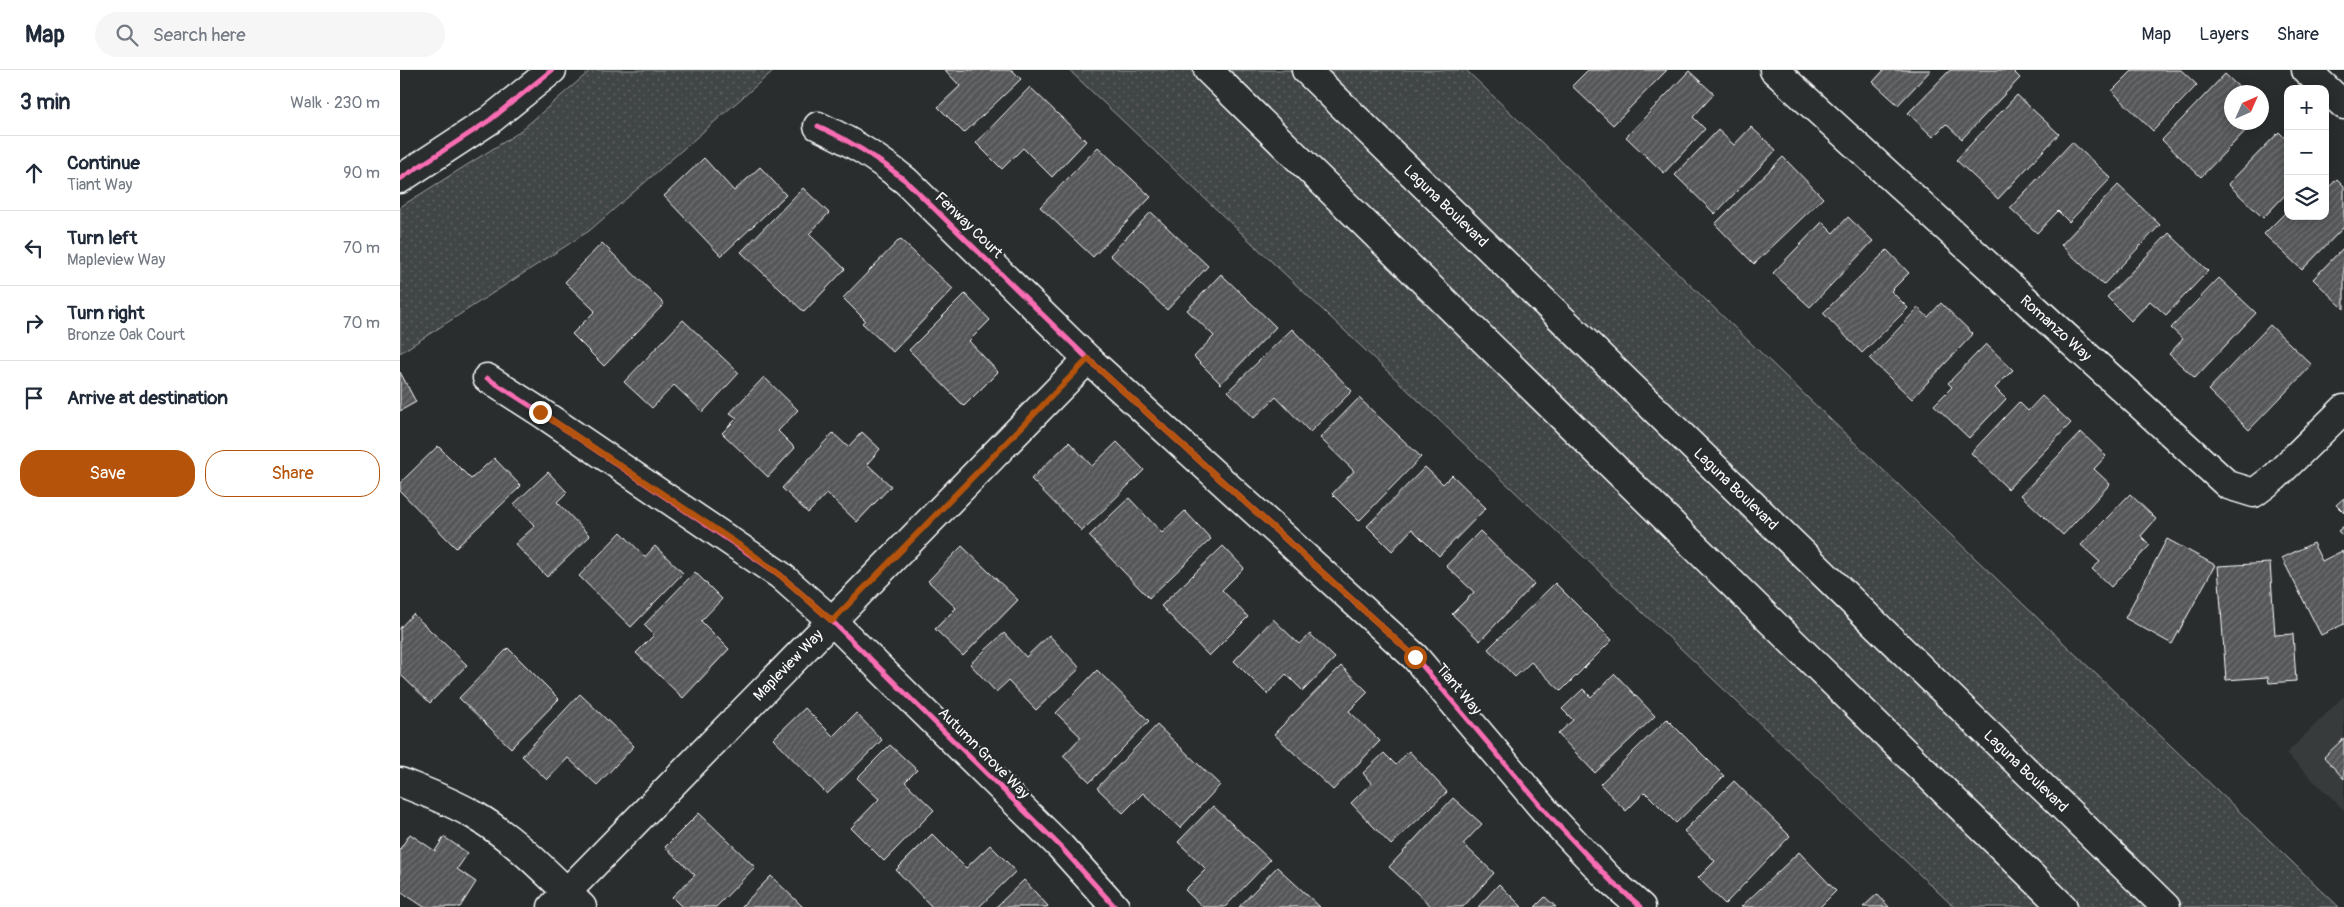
<!DOCTYPE html>
<html lang="en">
<head>
<meta charset="utf-8">
<style>
  :root { --surface:#fff; --page:#f6f6f7; --text:#1f2937; --muted:#747a83; --line:#e0e1e3; --accent:#b45309 }
  body { margin:0; font-family:Pangolin,sans-serif; background:var(--page); color:var(--text) }
  .controls { position:absolute; right:15px; top:15px; display:grid; overflow:hidden; border-radius:10px; box-shadow:0 2px 12px #0003 }
  .controls button { width:45px; height:45px; display:grid; place-items:center; padding:0; border:0; border-bottom:1px solid var(--line); background:var(--surface); color:var(--text); font:25px sans-serif }
  .compass { position:absolute; left:1824px; top:15px; width:45px; height:45px; border-radius:50%; background:var(--surface); box-shadow:0 2px 12px #0003; rotate:45deg }
  .stop { position:absolute; width:15px; height:15px; margin:-11px; border:4px solid #b45309; border-radius:50%; background:#fff }
  .stop.end { background:#b45309; border-color:#fff; box-shadow:0 1px 5px #0008 }
  .list { margin:0; padding:0; list-style:none }
  h2 { display:flex; justify-content:space-between; align-items:center; height:65px; margin:0; padding:0 20px; font-size:21px }
  h2 small { font-size:16px; font-weight:400; color:var(--muted) }
  .list li { display:grid; grid-template-columns:32px 1fr auto; gap:15px; align-items:center; box-sizing:border-box; height:75px; padding:0 20px; border-top:1px solid var(--line) }
  .list b { display:block; font-size:19px; white-space:nowrap }
  .list p { margin:0; font-size:16px; white-space:nowrap; color:var(--muted) }
  .list em { font-size:16px; font-style:normal; color:var(--muted) }
  .actions { display:flex; gap:10px; padding:15px 20px }
  .actions a { flex:1; padding:11px 0; border:1px solid var(--accent); border-radius:20px; text-align:center; font-size:18px; color:var(--accent) }
  .actions .main { background:var(--accent); color:#fff }
  .icon { flex:none; width:28px; height:28px; fill:none; stroke:currentColor; stroke-width:2; stroke-linecap:round; stroke-linejoin:round }
  .map { position:relative; flex:none; width:1944px; height:837px; overflow:hidden }
  header { display:flex; align-items:center; gap:30px; box-sizing:border-box; height:70px; padding:0 25px; background:var(--surface); border-bottom:1px solid var(--line) }
  header strong { font-size:24px }
  nav { display:flex; gap:28px; margin-inline-start:auto; font-size:18px }
  .search { width:350px; height:45px; background:var(--page); display:flex; align-items:center; gap:12px; box-sizing:border-box; padding:0 18px; border-radius:28px; color:var(--muted); font-size:19px }
  main { display:flex }
  aside { flex:1; background:var(--surface) }
  .map>svg:first-child { display:block }
</style>
</head>
<body>
<header>
<strong>Map</strong>
<div class="search"><svg class="icon" aria-label="search" viewBox="0 0 24 24"><circle cx="10" cy="10" r="6"/><path d="M15 15l6 6"/></svg>Search here</div>
<nav><a>Map</a><a>Layers</a><a>Share</a></nav>
</header>
<main>
<aside>
<h2>3 min<small>Walk · 230 m</small></h2>
<ul class="list">
<li><svg class="icon" aria-label="ahead" viewBox="0 0 24 24"><path d="M12 20V5M6 11l6-6 6 6"/></svg><div><b>Continue</b><p>Tiant Way</p></div><em>90 m</em></li>
<li><svg class="icon" aria-label="left" viewBox="0 0 24 24"><path d="M17 20v-9H6M10 6l-5 5 5 5"/></svg><div><b>Turn left</b><p>Mapleview Way</p></div><em>70 m</em></li>
<li><svg class="icon" aria-label="right" viewBox="0 0 24 24"><path d="M7 20v-9h11M14 6l5 5-5 5"/></svg><div><b>Turn right</b><p>Bronze Oak Court</p></div><em>70 m</em></li>
<li><svg class="icon" aria-label="arrive" viewBox="0 0 24 24"><path d="M6 21V4h12l-3 4 3 4H6"/></svg><div><b>Arrive at destination</b></div></li>
</ul>
<div class="actions"><a class="main">Save</a><a>Share</a></div>
</aside>
<div class="map">
<svg width="1944" height="837" viewBox="0 0 1944 837">
  <defs>
    <pattern id="grass-dots" width="8" height="8" patternUnits="userSpaceOnUse" patternTransform="scale(1.25)"><rect width="8" height="8" fill="#414445"/><path d="M2 2h.1M6 6h.1" fill="none" stroke="#5e6061" stroke-width="1.8" stroke-linecap="round"/></pattern>
    <pattern id="building-hatch" width="6" height="6" patternUnits="userSpaceOnUse" patternTransform="scale(1.25)"><rect width="6" height="6" fill="#555758"/><path d="M-1 1l2-2M0 6l6-6M5 7l2-2" fill="none" stroke="#6e7071"/></pattern>
  </defs>
  <rect width="100%" height="100%" fill="#2a2d2e"/>
  <filter id="ink" filterUnits="userSpaceOnUse"><feTurbulence type="fractalNoise" baseFrequency=".02" numOctaves="2"/><feDisplacementMap in="SourceGraphic" scale="10" xChannelSelector="R" yChannelSelector="G"/><feConvolveMatrix kernelMatrix="1 2 1 2 8 2 1 2 1" color-interpolation-filters="sRGB"/></filter>
  <g filter="url(#ink)">
    <path fill="#373a3b" d="M 1944,626 L 1944,740 L 1886,684 Z"/>
    <path fill="url(#grass-dots)" stroke="#a0a2a2" d="M 191,0 L 374,0 L 189,161 L 0,283 L 0,137 L 118,63 Z
      M 669,0 L 1066,0 L 1939,837 L 1554,837 Z"/>
    <path fill="url(#building-hatch)" stroke="#fff" d="M 545,0 L 612,0 L 621,9 L 564,63 L 538,37 L 560,16 Z
      M 1188,0 L 1267,0 L 1213,55 L 1172,16 Z
      M 1484,0 L 1531,0 L 1498,35 L 1473,12 Z
      M 1550,0 L 1612,0 L 1620,8 L 1562,69 L 1546,54 L 1533,67 L 1508,43 Z
      M 1733,0 L 1781,0 L 1797,15 L 1753,61 L 1712,21 Z
      M 1289,1 L 1314,24 L 1293,47 L 1305,59 L 1264,103 L 1226,67 Z
      M 1825,4 L 1844,22 L 1832,22 L 1832,52 L 1854,52 L 1801,107 L 1762,70 Z
      M 630,17 L 686,71 L 652,107 L 623,78 L 602,99 L 576,73 Z
      M 1617,25 L 1659,64 L 1598,129 L 1556,90 Z
      M 1351,57 L 1376,80 L 1315,144 L 1275,105 L 1318,60 L 1334,75 Z
      M 1879,62 L 1888,71 L 1888,122 L 1863,148 L 1828,114 Z
      M 1672,72 L 1711,108 L 1669,152 L 1658,141 L 1637,163 L 1610,138 Z
      M 698,77 L 751,127 L 693,187 L 640,137 Z
      M 1383,87 L 1423,128 L 1354,194 L 1315,154 Z
      M 304,88 L 334,121 L 360,97 L 386,125 L 321,186 L 264,126 Z
      M 1937,109 L 1944,116 L 1944,157 L 1902,200 L 1864,164 L 1888,140 L 1888,146 L 1925,146 L 1925,121 Z
      M 1718,115 L 1760,155 L 1703,215 L 1661,175 Z
      M 403,118 L 429,143 L 409,164 L 445,199 L 404,242 L 341,182 Z
      M 751,142 L 808,196 L 767,240 L 710,185 Z
      M 1448,147 L 1473,171 L 1410,237 L 1373,203 L 1422,152 L 1433,163 Z
      M 1769,163 L 1808,201 L 1766,245 L 1750,231 L 1731,251 L 1707,227 Z
      M 500,169 L 553,219 L 493,282 L 462,253 L 465,250 L 443,228 Z
      M 202,173 L 264,234 L 204,296 L 172,264 L 195,241 L 165,212 Z
      M 1944,177 L 1944,239 L 1913,209 Z
      M 1487,180 L 1509,203 L 1491,221 L 1508,238 L 1462,283 L 1423,243 Z
      M 821,204 L 876,257 L 821,314 L 794,287 L 814,266 L 787,240 Z
      M 1819,208 L 1856,243 L 1795,308 L 1769,284 L 1783,269 L 1771,258 Z
      M 565,224 L 590,250 L 569,271 L 598,302 L 564,336 L 509,280 Z
      M 1541,233 L 1573,264 L 1512,329 L 1470,289 L 1518,238 L 1528,247 Z
      M 283,250 L 339,303 L 303,342 L 274,315 L 252,338 L 224,312 Z
      M 1870,255 L 1912,295 L 1849,360 L 1808,320 Z
      M 892,259 L 952,321 L 910,362 L 876,327 L 854,348 L 828,321 Z
      M 1586,274 L 1613,300 L 1595,318 L 1606,329 L 1569,368 L 1534,335 L 1552,317 L 1548,313 Z
      M 0,302 L 16,332 L 0,341 Z
      M 364,307 L 398,340 L 378,361 L 395,378 L 368,407 L 322,363 L 337,348 L 330,343 Z
      M 1642,326 L 1671,353 L 1608,419 L 1571,383 L 1619,332 L 1628,341 Z
      M 959,328 L 1021,387 L 959,451 L 932,424 L 954,401 L 920,368 Z
      M 462,362 L 480,379 L 467,394 L 491,416 L 457,452 L 427,423 L 408,443 L 382,418 L 433,363 L 448,377 Z
      M 1681,362 L 1706,386 L 1694,399 L 1710,414 L 1663,465 L 1621,425 Z
      M 669,372 L 692,396 L 717,372 L 744,400 L 682,461 L 631,409 Z
      M 38,376 L 71,409 L 94,388 L 121,416 L 56,478 L 0,421 L 0,413 Z
      M 1025,397 L 1043,414 L 1052,405 L 1086,438 L 1039,486 L 1012,459 L 992,481 L 967,456 Z
      M 148,402 L 167,422 L 157,432 L 190,466 L 147,507 L 115,474 L 135,456 L 114,434 Z
      M 1730,424 L 1756,449 L 1741,466 L 1750,475 L 1711,517 L 1692,499 L 1700,492 L 1681,475 Z
      M 729,428 L 762,463 L 785,441 L 811,469 L 749,528 L 689,466 Z
      M 1944,428 L 1944,443 L 1936,435 Z
      M 1944,456 L 1944,467 L 1938,461 Z
      M 1080,461 L 1134,514 L 1080,571 L 1052,544 L 1074,522 L 1046,496 Z
      M 221,462 L 245,487 L 255,476 L 283,503 L 231,557 L 179,506 Z
      M 1767,469 L 1815,495 L 1772,574 L 1725,548 Z
      M 1913,473 L 1922,491 L 1942,481 L 1944,485 L 1944,554 L 1921,565 L 1882,488 Z
      M 562,476 L 618,530 L 563,586 L 535,559 L 556,538 L 528,511 Z
      M 823,476 L 844,498 L 822,520 L 848,547 L 809,586 L 761,536 Z
      M 1870,493 L 1875,565 L 1893,564 L 1896,611 L 1869,613 L 1868,607 L 1826,610 L 1818,496 Z
      M 295,502 L 322,529 L 301,551 L 329,579 L 283,628 L 236,583 L 254,565 L 244,555 Z
      M 1155,513 L 1212,570 L 1161,621 L 1131,592 L 1115,607 L 1088,579 Z
      M 13,544 L 67,595 L 30,633 L 2,606 L 0,608 L 0,558 Z
      M 873,549 L 899,574 L 910,564 L 935,588 L 903,621 L 886,604 L 867,624 L 834,591 Z
      M 604,563 L 626,587 L 649,565 L 680,598 L 636,640 L 608,611 L 596,622 L 570,594 Z
      M 108,578 L 159,629 L 111,678 L 59,628 Z
      M 941,596 L 968,622 L 949,641 L 980,671 L 933,720 L 874,664 Z
      M 697,600 L 749,651 L 690,712 L 663,686 L 681,667 L 656,643 Z
      M 1215,604 L 1255,646 L 1195,703 L 1158,664 L 1173,650 L 1162,639 L 1183,619 L 1191,627 Z
      M 180,624 L 234,676 L 197,715 L 168,688 L 147,710 L 122,686 Z
      M 405,638 L 433,666 L 456,643 L 482,670 L 427,724 L 373,669 Z
      M 1267,649 L 1324,706 L 1276,753 L 1245,722 L 1226,741 L 1200,714 Z
      M 757,655 L 820,715 L 780,758 L 743,723 L 723,743 L 697,718 Z
      M 1944,668 L 1944,709 L 1924,687 Z
      M 490,675 L 517,700 L 505,712 L 534,740 L 484,791 L 451,758 L 479,729 L 457,708 Z
      M 1009,681 L 1047,722 L 991,775 L 951,733 L 971,713 L 963,703 L 984,683 L 996,695 Z
      M 1334,711 L 1390,766 L 1325,834 L 1298,808 L 1315,791 L 1284,761 Z
      M 1053,728 L 1082,754 L 1063,774 L 1094,803 L 1063,837 L 1032,837 L 989,797 Z
      M 813,736 L 870,790 L 825,837 L 803,837 L 785,820 L 806,799 L 778,772 Z
      M 299,743 L 355,797 L 316,837 L 282,837 L 272,827 L 295,805 L 265,777 Z
      M 10,764 L 35,781 L 44,767 L 68,783 L 57,799 L 76,812 L 60,837 L 24,837 L 0,821 L 0,779 Z
      M 532,764 L 566,798 L 590,775 L 616,801 L 579,837 L 532,837 L 496,800 Z
      M 1399,782 L 1436,821 L 1420,837 L 1341,837 Z
      M 877,797 L 920,837 L 839,837 Z
      M 371,806 L 403,837 L 341,837 Z
      M 624,810 L 648,836 L 647,837 L 596,837 Z
      M 1099,814 L 1122,837 L 1078,837 Z
      M 1477,824 L 1489,837 L 1463,837 Z
      M 1145,827 L 1156,837 L 1135,837 Z"/>
    <g fill="none" stroke-linecap="round" stroke-linejoin="round">
      <defs>
        <path id="minor" d="M 1374,0 L 1828,415 L 1854,423 L 1875,407 L 1944,339
          M 1906,0 L 1944,35
          M 418,56 C 451,71 478,88 506,111 L 688,289 L 1015,587 L 1147,743 L 1209,809 L 1241,837
          M 0,109 L 90,50 L 152,0
          M 87,308 L 140,342 L 380,505 L 432,551 L 660,776 L 715,837
          M 0,712 C 25,722 50,731 74,745 C 115,769 148,804 182,837
          M 152,837 L 688,289"/>
        <path id="major" d="M 808,0 L 1663,837
          M 906,0 L 1766,837"/>
      </defs>
      <use href="#minor" stroke="#fff" stroke-width="31"/>
      <use href="#major" stroke="#fff" stroke-width="31"/>
      <use href="#minor" stroke="#2a2d2e" stroke-width="28"/>
      <use href="#major" stroke="#2a2d2e" stroke-width="28"/>
      <defs>
        <path id="cycleway" d="M 418,56 C 451,71 478,88 506,111 L 688,289 L 1015,587 L 1147,743 L 1209,809 L 1241,837
          M 0,109 L 90,50 L 152,0
          M 87,308 L 140,342 L 380,505 L 432,551 L 660,776 L 715,837"/>
      </defs>
      <use href="#cycleway" stroke="#2a2d2e" stroke-width="8"/>
      <use href="#cycleway" stroke="#f96db3" stroke-width="5"/>
    </g>
  </g>
  <g fill="none" stroke-linecap="round" stroke-linejoin="round" filter="url(#ink)">
    <path stroke="#b45309" stroke-width="6" d="M 140,342 L 348,481 L 380,505 L 432,551 L 688,289 L 1015,587"/>
  </g>
  <g text-anchor="middle" stroke-width="4.5" stroke-linejoin="round" paint-order="stroke">
    <g font-size="15" fill="#fff" stroke="#2a2d2e">
      <text transform="translate(1046 136) rotate(44)" y="5">Laguna Boulevard</text>
      <text transform="translate(569 155) rotate(44)" y="5">Fenway Court</text>
      <text transform="translate(1656 258) rotate(42)" y="5">Romanzo Way</text>
      <text transform="translate(1336 419) rotate(44)" y="5">Laguna Boulevard</text>
      <text transform="translate(388 595) rotate(-46)" y="5">Mapleview Way</text>
      <text transform="translate(1059 619) rotate(50)" y="5">Tiant Way</text>
      <text transform="translate(584 683) rotate(45)" y="5">Autumn Grove Way</text>
      <text transform="translate(1626 701) rotate(44)" y="5">Laguna Boulevard</text>
    </g>
  </g>
</svg>
<div class="controls">
<button>+</button>
<button>−</button>
<button><svg class="icon" aria-label="layers" viewBox="0 0 24 24"><path d="M12 4l9 5-9 5-9-5zM3 14l9 5 9-5"/></svg></button>
</div>
<svg class="compass" viewBox="-18 -18 36 36"><path d="M0-13l5 13h-10z" fill="#e53935"/><path d="M0 13l5-13h-10z" fill="#747a83"/></svg>
<div class="stop" style="left:1015px;top:587px"></div>
<div class="stop end" style="left:140px;top:342px"></div>
</div>
</main>
</body>
</html>
